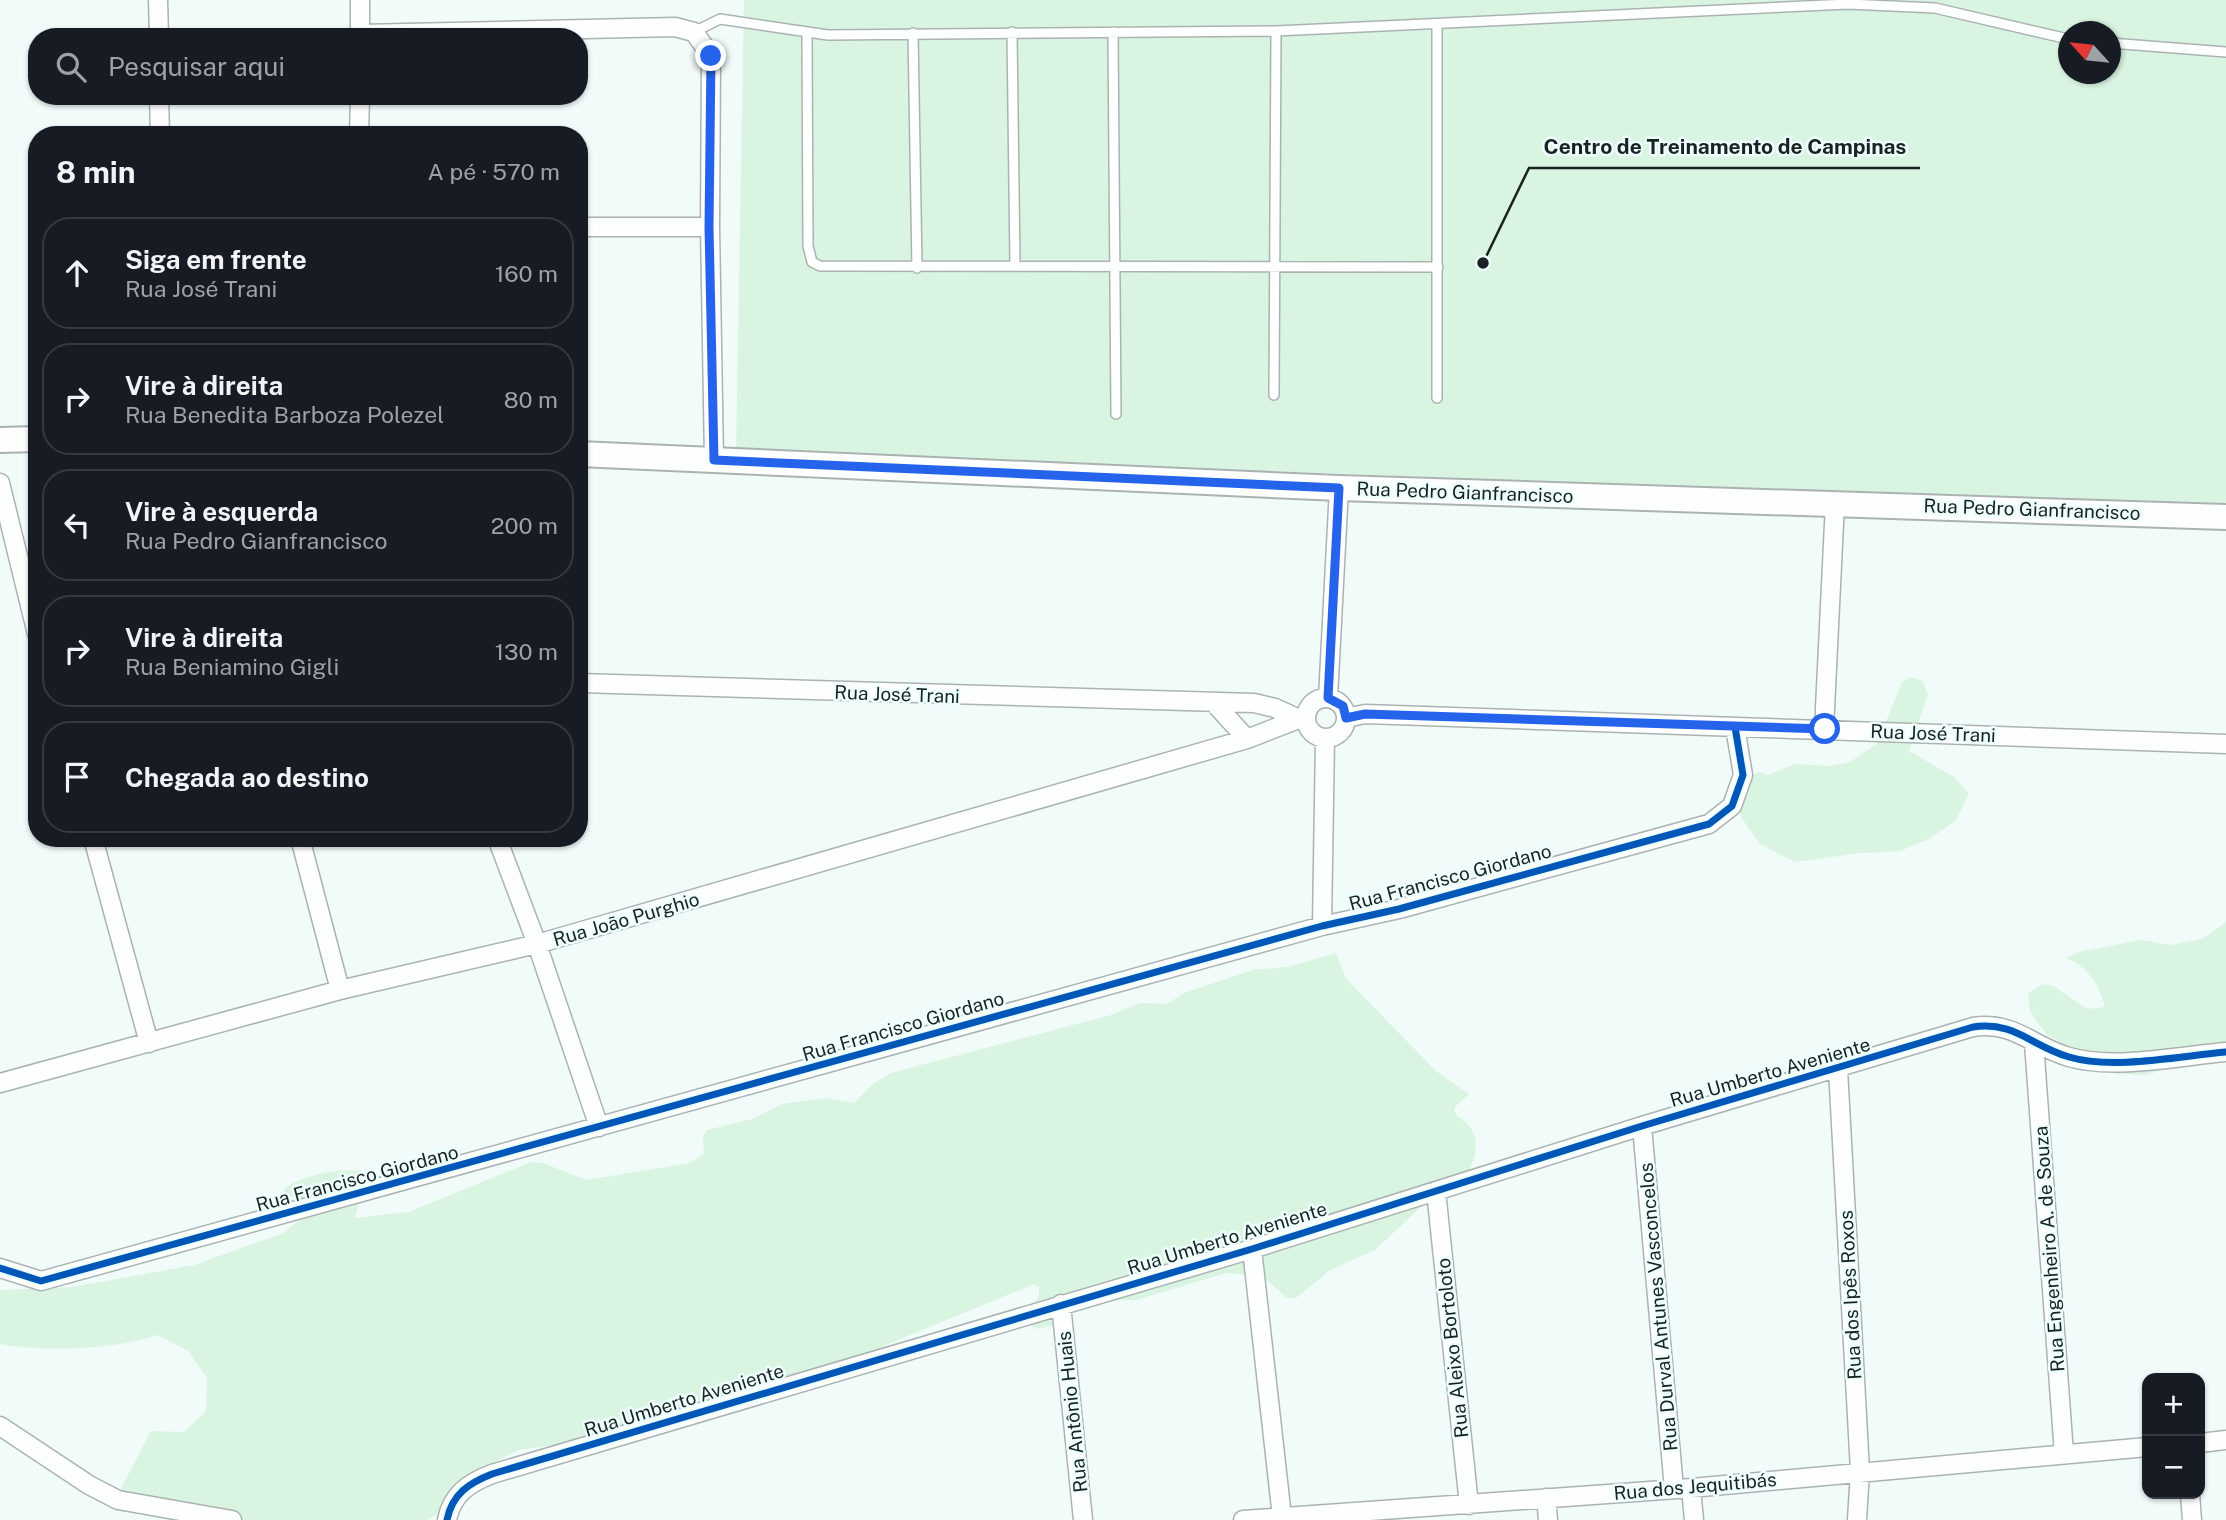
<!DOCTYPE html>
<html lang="pt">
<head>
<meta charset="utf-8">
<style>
  :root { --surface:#171b24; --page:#242831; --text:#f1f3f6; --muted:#9ea1a6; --line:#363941 }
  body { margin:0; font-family:"Public Sans",sans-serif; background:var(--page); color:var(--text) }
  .controls { position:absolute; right:21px; bottom:21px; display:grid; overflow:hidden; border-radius:14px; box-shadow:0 2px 5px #0004 }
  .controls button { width:63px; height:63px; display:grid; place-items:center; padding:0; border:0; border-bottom:2px solid var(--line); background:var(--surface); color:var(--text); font:35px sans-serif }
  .compass { position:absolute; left:2058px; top:21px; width:63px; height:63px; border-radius:50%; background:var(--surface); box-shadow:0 2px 5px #0004; rotate:297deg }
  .stop { position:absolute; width:21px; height:21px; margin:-16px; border:5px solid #2563eb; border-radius:50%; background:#fff }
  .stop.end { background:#2563eb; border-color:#fff; box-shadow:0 2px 7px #0008 }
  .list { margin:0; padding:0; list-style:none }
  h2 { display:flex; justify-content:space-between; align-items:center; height:91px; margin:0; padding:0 28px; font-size:30px }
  h2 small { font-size:23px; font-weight:400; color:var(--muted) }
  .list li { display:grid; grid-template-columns:46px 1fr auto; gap:21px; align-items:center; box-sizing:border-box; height:112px; margin:0 14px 14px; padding:0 14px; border:2px solid var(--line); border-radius:28px }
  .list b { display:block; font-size:26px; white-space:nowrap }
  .list p { margin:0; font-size:23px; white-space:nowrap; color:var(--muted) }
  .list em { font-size:23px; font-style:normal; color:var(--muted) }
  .icon { flex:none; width:38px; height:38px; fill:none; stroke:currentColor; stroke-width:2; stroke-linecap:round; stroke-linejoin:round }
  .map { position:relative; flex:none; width:2226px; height:1520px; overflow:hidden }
  .search { position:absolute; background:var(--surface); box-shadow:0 2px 5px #0004; left:28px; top:28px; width:560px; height:77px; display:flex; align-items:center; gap:18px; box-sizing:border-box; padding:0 24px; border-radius:28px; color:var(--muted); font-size:26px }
  .panel { position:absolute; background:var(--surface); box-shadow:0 2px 5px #0004; left:28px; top:126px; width:560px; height:721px; border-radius:28px }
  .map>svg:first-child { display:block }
</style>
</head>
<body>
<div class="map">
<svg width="2226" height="1520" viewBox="0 0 2226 1520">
  <rect width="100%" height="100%" fill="#f1fbfa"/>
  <path fill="#d9f4e1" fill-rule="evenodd" d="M 744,0 L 2226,0 L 2226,506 L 736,452 ZM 2068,32 L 2110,32 L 2110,74 L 2068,74 Z
    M 1911,677 L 1922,681 L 1928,694 L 1909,751 L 1954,777 L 1969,794 L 1956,820 L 1929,839 L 1900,851 L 1861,853 L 1795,862 L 1760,844 L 1741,817 L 1735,785 L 1759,772 L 1768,775 L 1795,764 L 1830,766 L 1850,762 L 1877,744 L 1902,682 Z
    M 2226,922 L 2226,1055 L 2183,1062 L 2147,1075 L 2116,1074 L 2046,1034 L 2030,1012 L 2028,993 L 2043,984 L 2054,986 L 2087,1009 L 2105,1007 C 2099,985 2088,966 2066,958 L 2079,952 L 2141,940 L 2171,945 L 2202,939 Z
    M 1336,953 L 1346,979 L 1436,1071 L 1469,1094 L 1454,1108 L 1456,1115 C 1485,1133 1477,1154 1465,1181 L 1438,1191 L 1375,1250 L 1330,1270 L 1296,1298 L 1287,1298 L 1262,1276 L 1226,1273 L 1136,1300 L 1079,1301 L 1055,1325 L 1037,1329 L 1025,1322 L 1039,1295 L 1039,1287 L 1034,1284 L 886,1345 L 815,1383 L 637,1433 L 518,1450 L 474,1473 L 438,1514 L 427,1520 L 174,1520 L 161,1501 L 119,1492 L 151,1431 L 184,1432 L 206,1411 L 207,1378 L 188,1351 L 158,1335 C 110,1350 49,1352 0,1344 L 0,1290 L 72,1287 L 194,1265 L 283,1233 L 318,1206 L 283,1194 L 286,1187 C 307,1175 337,1168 361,1171 L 366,1176 L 355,1218 L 409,1212 L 531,1162 L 543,1163 L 586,1180 L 690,1163 L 704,1154 L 703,1136 L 707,1130 L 752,1119 L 782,1104 L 825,1098 L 854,1103 L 873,1084 L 891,1073 L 1111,1015 L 1140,1003 L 1167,1004 L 1184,993 L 1253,970 L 1288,967 Z"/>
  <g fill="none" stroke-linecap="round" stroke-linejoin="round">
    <defs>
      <path id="lane" d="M 1437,24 L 1437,398
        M 694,32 L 720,19 L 828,35 L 1276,31 L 1848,4 L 1935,8 L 2068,39
        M 807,32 L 808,246 L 812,262 L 820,266 L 1438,267
        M 1012,32 L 1015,265
        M 1113,32 L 1116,414
        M 913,33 L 917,268
        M 2110,43 L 2226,52
        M 1274,395 L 1276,31"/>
      <path id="street" d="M 158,0 L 159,37
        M 360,0 L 360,37
        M 360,34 L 675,27 L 694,32 L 711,56 L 710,227 L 714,460
        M 159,96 L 160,135
        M 359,135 L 360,96
        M 579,227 L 710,227
        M 0,483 L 37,634
        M 579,683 L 1254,703 L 1275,708 L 1299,719
        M 1328,698 L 1339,488
        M1306 718a20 20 0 1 1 40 0a20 20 0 1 1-40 0Z
        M 1215,704 L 1247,739
        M 1346,718 L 1365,714 L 2226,744
        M 1824,729 L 1835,503
        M 93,838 L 149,1043
        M 300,838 L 340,990
        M 497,838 L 537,944 L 599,1127
        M 1322,926 L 1325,738
        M 2034,1043 L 2064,1454
        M 1838,1069 L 1860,1471 L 1857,1520
        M 0,1083 L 340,990 L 537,944 L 1247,739 L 1306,716
        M 1642,1126 L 1674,1489
        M 1436,1191 L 1469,1505
        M 1252,1249 L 1282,1517
        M 0,1268 L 41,1281 L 1322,926 L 1399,909 L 1709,824 L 1732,806 L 1743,775 L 1735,727
        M 1061,1304 L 1083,1520
        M 0,1426 L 89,1485 L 118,1500 L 232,1520
        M 2200,1443 L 2226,1440
        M 1691,1488 L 1694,1520
        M 2190,1494 L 2192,1520
        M 1546,1498 L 1548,1520
        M 447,1520 C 452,1494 469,1483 492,1474 L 1252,1249 L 1642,1126 L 1973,1027 C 2015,1021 2031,1046 2069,1057 C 2113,1070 2180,1056 2226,1052
        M 1243,1520 L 1691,1488 L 2147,1447"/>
      <path id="secondary" d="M 0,440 L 37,439
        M 579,454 L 1339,488 L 2226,517"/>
    </defs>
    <use href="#lane" stroke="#abb3b2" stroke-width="12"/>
    <use href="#street" stroke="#abb3b2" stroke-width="21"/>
    <use href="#secondary" stroke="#abb3b2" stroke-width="28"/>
    <use href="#lane" stroke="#fdfefe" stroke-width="9"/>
    <use href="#street" stroke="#fdfefe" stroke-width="18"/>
    <use href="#secondary" stroke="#fdfefe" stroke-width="24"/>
    <defs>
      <path id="cycleway" d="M 0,1268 L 41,1281 L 1322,926 L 1399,909 L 1709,824 L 1732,806 L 1743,775 L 1735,727
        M 447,1520 C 452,1494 469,1483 492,1474 L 1252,1249 L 1642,1126 L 1973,1027 C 2015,1021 2031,1046 2069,1057 C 2113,1070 2180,1056 2226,1052"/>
    </defs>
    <use href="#cycleway" stroke="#edfffd" stroke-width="11"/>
    <use href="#cycleway" stroke="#0057b8" stroke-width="7"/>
  </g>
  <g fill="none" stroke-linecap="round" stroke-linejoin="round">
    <path stroke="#2563eb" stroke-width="9" d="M 711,56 L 709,227 L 714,460 L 1339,488 L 1328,698 L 1343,706 L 1346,718 L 1365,714 L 1825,729"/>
  </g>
  <g text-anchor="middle" stroke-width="5" stroke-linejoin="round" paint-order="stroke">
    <g font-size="19" fill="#192121" stroke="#edfffd">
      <text transform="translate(1465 492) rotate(2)" y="7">Rua Pedro Gianfrancisco</text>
      <text transform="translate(2032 509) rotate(2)" y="7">Rua Pedro Gianfrancisco</text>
      <text transform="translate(897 694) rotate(2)" y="7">Rua José Trani</text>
      <text transform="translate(1933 733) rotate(2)" y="7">Rua José Trani</text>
      <text transform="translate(1450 877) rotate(-15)" y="7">Rua Francisco Giordano</text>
      <text transform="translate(626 919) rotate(-16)" y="7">Rua João Purghio</text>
      <text transform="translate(903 1026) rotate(-16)" y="7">Rua Francisco Giordano</text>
      <text transform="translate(1770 1072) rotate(-16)" y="7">Rua Umberto Aveniente</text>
      <text transform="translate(357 1178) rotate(-15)" y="7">Rua Francisco Giordano</text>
      <text transform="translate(1227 1238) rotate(-17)" y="7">Rua Umberto Aveniente</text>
      <text transform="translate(2049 1249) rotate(-94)" y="7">Rua Engenheiro A. de Souza</text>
      <text transform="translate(1850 1295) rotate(-93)" y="7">Rua dos Ipês Roxos</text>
      <text transform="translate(1658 1307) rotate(-95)" y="7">Rua Durval Antunes Vasconcelos</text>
      <text transform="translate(1452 1348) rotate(-96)" y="7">Rua Aleixo Bortoloto</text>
      <text transform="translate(684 1400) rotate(-17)" y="7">Rua Umberto Aveniente</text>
      <text transform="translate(1072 1412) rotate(-96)" y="7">Rua Antônio Huais</text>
      <text transform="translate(1695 1486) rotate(-5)" y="7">Rua dos Jequitibás</text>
    </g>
  </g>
  <path fill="none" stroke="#192121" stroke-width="2.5" d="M1483 263L1529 168H1920"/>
  <circle fill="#192121" stroke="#edfffd" stroke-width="2.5" cx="1483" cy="263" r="7"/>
  <g font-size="21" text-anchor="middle" font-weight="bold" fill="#192121" stroke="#edfffd" stroke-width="5" stroke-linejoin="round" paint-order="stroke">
    <text x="1725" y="154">Centro de Treinamento de Campinas</text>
  </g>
</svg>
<div class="controls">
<button>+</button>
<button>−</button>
</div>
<svg class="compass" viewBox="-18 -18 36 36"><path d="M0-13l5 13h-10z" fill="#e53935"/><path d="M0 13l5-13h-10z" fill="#9ea1a6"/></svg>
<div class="stop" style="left:1825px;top:729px"></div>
<div class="stop end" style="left:711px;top:56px"></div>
<div class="search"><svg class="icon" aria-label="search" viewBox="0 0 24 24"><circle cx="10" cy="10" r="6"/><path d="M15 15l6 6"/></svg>Pesquisar aqui</div>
<section class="panel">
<h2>8 min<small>A pé · 570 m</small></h2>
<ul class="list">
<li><svg class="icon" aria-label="ahead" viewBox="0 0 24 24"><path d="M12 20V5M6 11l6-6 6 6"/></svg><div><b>Siga em frente</b><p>Rua José Trani</p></div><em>160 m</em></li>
<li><svg class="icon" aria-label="right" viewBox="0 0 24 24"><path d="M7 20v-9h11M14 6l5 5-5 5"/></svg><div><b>Vire à direita</b><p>Rua Benedita Barboza Polezel</p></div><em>80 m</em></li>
<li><svg class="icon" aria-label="left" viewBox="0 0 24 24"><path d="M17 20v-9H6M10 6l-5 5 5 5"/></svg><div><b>Vire à esquerda</b><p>Rua Pedro Gianfrancisco</p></div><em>200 m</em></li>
<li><svg class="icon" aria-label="right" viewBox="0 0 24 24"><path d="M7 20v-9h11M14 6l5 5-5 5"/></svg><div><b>Vire à direita</b><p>Rua Beniamino Gigli</p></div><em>130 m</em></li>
<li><svg class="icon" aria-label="arrive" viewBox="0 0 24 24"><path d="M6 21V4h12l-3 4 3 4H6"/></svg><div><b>Chegada ao destino</b></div></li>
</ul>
</section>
</div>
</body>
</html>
